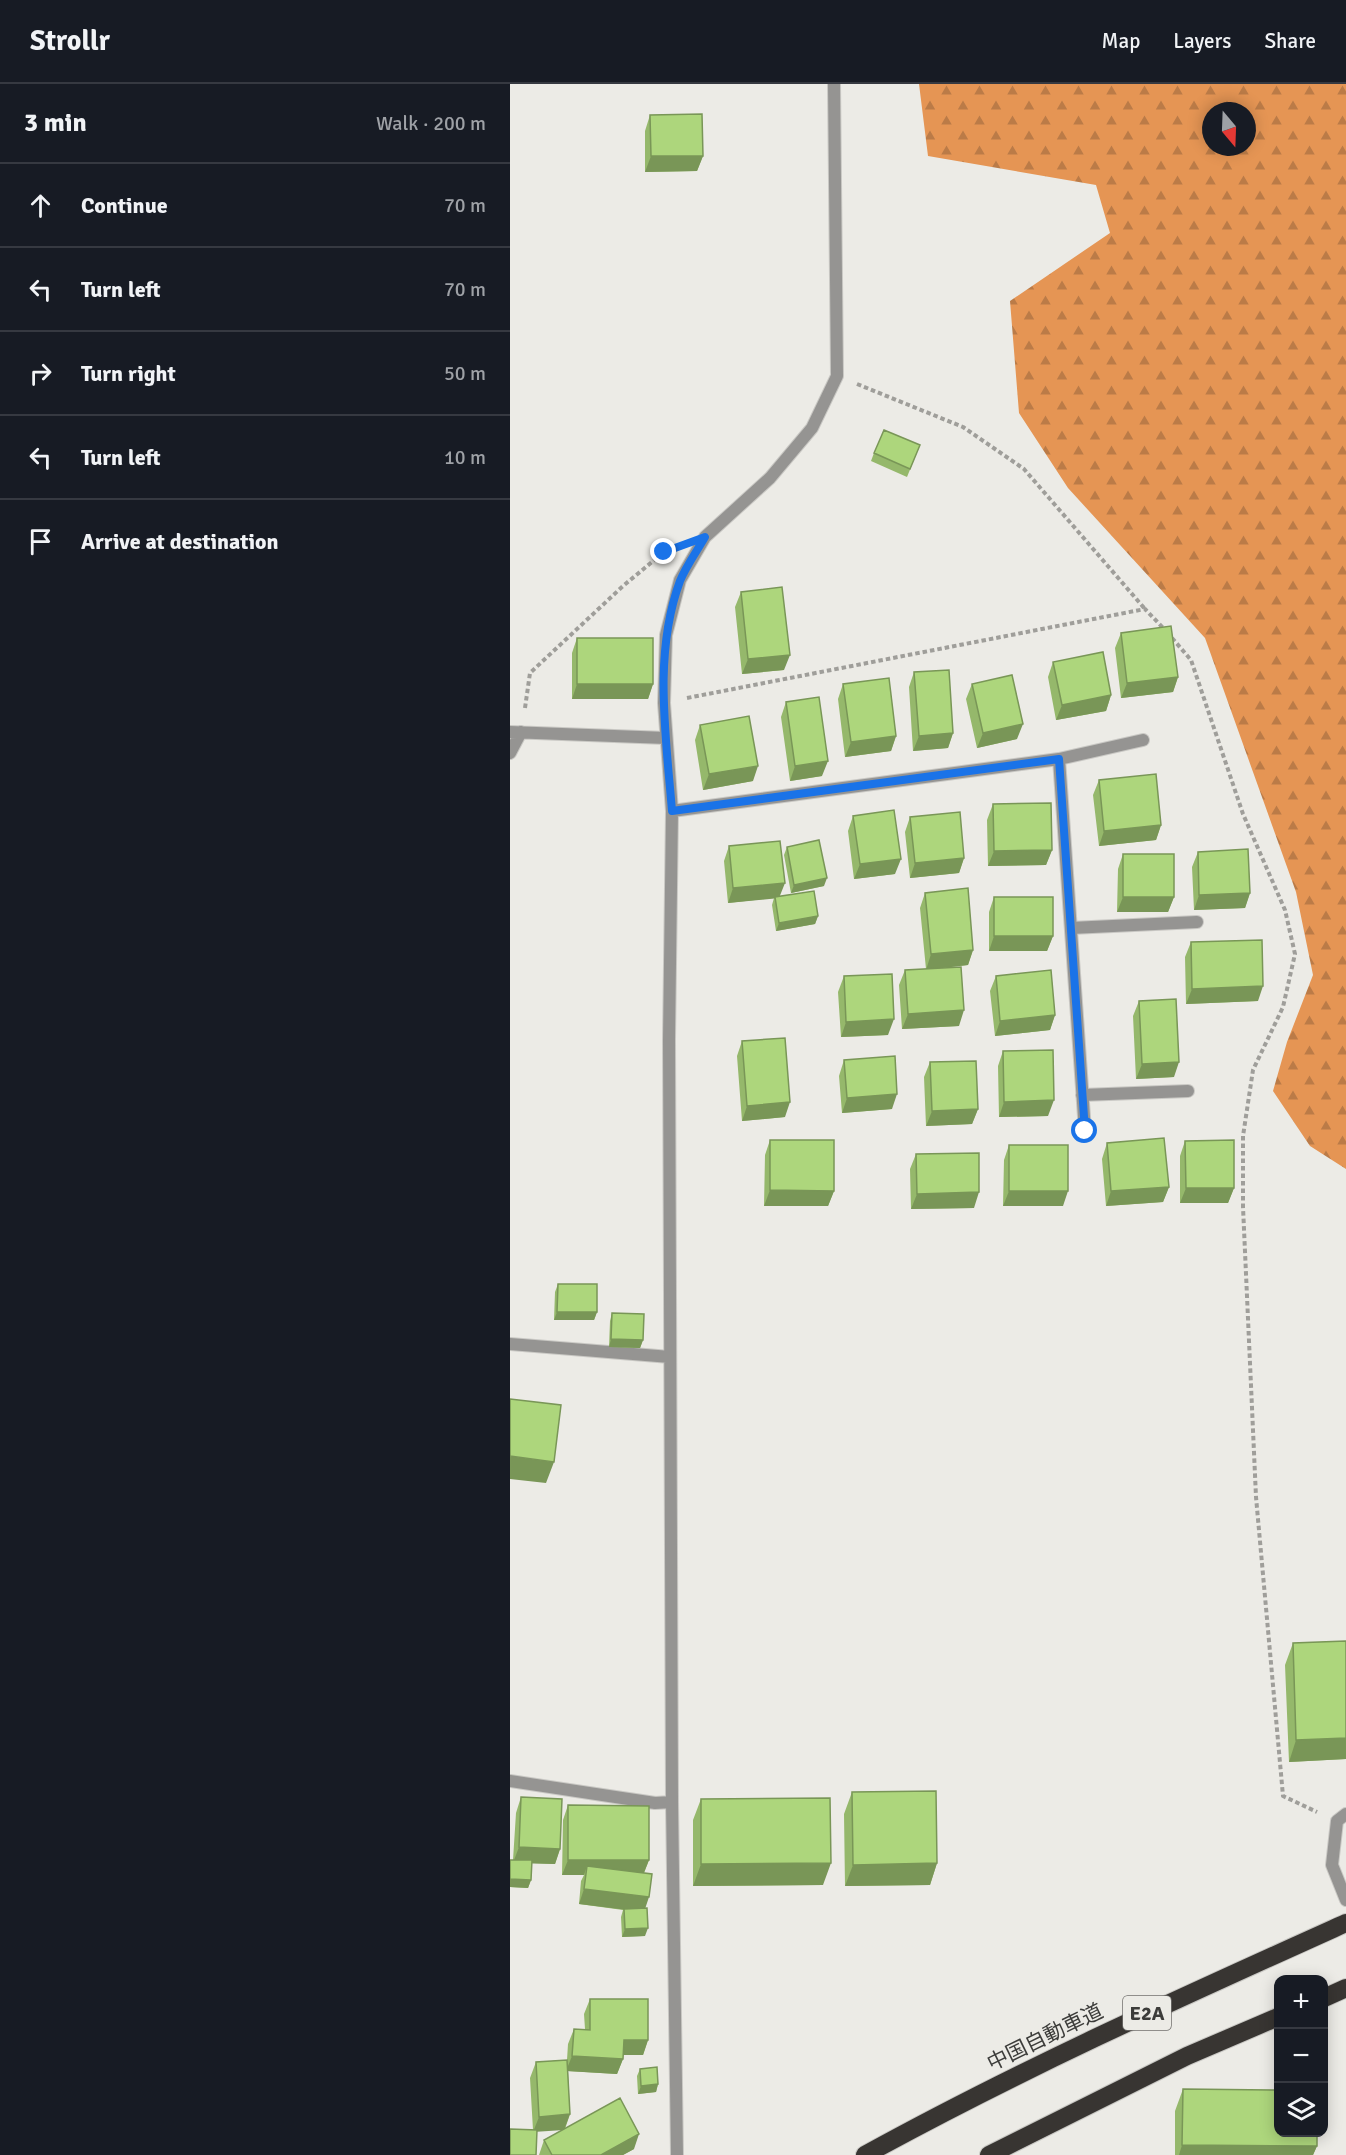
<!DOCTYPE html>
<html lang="en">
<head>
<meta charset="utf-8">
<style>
  :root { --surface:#171b24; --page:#242831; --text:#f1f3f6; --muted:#9ea1a6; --line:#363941 }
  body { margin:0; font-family:Signika,"Noto Sans JP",sans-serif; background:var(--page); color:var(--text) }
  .controls { position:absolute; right:18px; bottom:18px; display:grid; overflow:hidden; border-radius:12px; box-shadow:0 3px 15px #0003 }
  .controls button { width:54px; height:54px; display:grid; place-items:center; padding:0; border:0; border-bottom:2px solid var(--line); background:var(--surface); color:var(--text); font:30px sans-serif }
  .compass { position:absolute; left:692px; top:18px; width:54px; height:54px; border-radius:50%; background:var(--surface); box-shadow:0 3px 15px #0003; rotate:161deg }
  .stop { position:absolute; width:18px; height:18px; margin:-14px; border:4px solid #1a73e8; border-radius:50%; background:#fff }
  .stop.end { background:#1a73e8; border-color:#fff; box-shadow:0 2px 6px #0008 }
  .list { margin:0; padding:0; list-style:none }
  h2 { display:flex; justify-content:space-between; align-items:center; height:78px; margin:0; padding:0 24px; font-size:26px }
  h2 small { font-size:20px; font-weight:400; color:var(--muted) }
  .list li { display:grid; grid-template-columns:39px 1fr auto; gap:18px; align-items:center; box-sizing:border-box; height:84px; padding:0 24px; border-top:2px solid var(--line) }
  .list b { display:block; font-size:22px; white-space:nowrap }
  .list em { font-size:20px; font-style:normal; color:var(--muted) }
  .icon { flex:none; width:33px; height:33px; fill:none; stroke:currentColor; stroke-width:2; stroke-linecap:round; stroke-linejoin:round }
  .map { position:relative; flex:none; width:836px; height:2071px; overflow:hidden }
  header { display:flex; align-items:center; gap:36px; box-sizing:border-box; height:84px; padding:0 30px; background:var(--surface); border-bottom:2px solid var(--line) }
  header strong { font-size:28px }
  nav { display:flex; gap:33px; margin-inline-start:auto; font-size:21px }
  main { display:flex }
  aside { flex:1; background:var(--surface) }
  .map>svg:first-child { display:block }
</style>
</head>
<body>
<header>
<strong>Strollr</strong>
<nav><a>Map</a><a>Layers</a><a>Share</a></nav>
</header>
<main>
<aside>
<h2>3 min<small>Walk · 200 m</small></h2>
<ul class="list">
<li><svg class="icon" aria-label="ahead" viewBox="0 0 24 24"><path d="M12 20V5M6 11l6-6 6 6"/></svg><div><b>Continue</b></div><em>70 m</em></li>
<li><svg class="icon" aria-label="left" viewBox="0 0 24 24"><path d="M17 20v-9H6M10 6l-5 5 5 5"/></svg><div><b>Turn left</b></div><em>70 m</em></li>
<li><svg class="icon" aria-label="right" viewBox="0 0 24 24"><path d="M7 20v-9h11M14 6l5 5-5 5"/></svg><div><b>Turn right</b></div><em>50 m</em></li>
<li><svg class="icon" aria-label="left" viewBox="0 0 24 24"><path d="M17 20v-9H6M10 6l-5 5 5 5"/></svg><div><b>Turn left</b></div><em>10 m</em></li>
<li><svg class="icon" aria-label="arrive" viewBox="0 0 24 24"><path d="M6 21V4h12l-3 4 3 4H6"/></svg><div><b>Arrive at destination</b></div></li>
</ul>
</aside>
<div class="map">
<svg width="836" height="2071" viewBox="0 0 836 2071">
  <defs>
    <pattern id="forest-firs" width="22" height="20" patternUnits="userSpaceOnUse" patternTransform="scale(1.5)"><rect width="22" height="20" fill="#e59554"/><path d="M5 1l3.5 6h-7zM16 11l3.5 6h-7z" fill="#bb7b47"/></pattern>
  </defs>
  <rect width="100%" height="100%" fill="#ecebe6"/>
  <path fill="url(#forest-firs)" fill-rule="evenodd" d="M 409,0 L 836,0 L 836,1085 L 800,1062 L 763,1007 L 777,958 L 803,891 L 786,808 L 695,554 L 558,404 L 509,329 L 500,217 L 600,149 L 586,101 L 418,72 ZM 701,27 L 737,27 L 737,63 L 701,63 Z"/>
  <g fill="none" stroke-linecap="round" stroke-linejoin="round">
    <defs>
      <path id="minor" d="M 0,648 L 156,654
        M 0,669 L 11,648
        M 549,675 L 633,656
        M 162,727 L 549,675 L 575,1047
        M 561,844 L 687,838
        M 572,1011 L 678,1007
        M 0,1260 L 160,1273
        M 0,1697 L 145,1719 L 162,1718
        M 836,1730 L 827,1737 L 822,1781 L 836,1816
        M 167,2071 L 162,1718 L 159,956 L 162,727 L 154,619 L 156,551 L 170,496 L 195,453 L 260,394 L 302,344 L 327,292 L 324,0"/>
      <path id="motorway" d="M 814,1914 L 836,1904
        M 355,2071 C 511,1985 674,1912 836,1839
        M 479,2071 L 677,1972 L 768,1933"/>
    </defs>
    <use href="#minor" stroke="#c9c8c4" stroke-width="14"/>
    <use href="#motorway" stroke="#c9c8c4" stroke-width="20"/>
    <path stroke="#9f9e9a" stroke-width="4" stroke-dasharray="4.5 3" stroke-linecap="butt" d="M 347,300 L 453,343 L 514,385 L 635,525
      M 662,554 L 681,576 L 733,730 L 775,826 L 785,870 L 773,923 L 743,986 L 733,1052 L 733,1123 L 746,1413 L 773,1712 L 807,1728
      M 177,614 L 635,525 L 655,546
      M 15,624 L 20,589 L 113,502 L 154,468 L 161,465"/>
    <use href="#minor" stroke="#959492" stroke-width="12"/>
    <use href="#motorway" stroke="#383532" stroke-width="18"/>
  </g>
  <path fill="#95b86b" d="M 140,31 L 193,72 L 187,87 L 135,88 L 135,47 Z
    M 410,361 L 397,393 L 361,377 L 364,369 Z
    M 231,508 L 274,586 L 232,590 L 225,523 Z
    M 611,549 L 668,593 L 663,608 L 611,614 L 605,564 Z
    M 67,554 L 143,600 L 138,615 L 62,615 L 62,569 Z
    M 543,578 L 601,611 L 596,627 L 546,636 L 538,593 Z
    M 404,588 L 443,649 L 438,664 L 403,667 L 399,603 Z
    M 333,600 L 386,652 L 381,667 L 335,673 L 328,615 Z
    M 462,600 L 507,655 L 467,664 L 456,615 Z
    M 276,618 L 312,692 L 280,697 L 271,633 Z
    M 190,641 L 243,697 L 193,706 L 185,656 Z
    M 589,696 L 651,741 L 646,756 L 589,762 L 583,711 Z
    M 483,720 L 542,766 L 536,781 L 478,782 L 477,736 Z
    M 343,732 L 385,790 L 344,795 L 338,747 Z
    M 400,733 L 454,774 L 449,789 L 400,794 L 395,748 Z
    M 219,762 L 270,812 L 308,832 L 305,840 L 266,847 L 262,821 L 264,814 L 218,819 L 214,777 Z
    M 277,763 L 314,802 L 281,809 L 274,771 Z
    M 688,768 L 740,809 L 735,824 L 684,826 L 682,783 Z
    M 613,770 L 664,813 L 658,828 L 607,828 L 608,785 Z
    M 415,809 L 463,866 L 458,881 L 430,884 L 449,942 L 392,945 L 389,901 L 395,886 L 416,885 L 410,824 Z
    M 484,813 L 543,852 L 537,867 L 479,867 L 479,828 Z
    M 681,858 L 748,917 L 676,920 L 675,873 Z
    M 334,892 L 378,951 L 331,953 L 328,908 Z
    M 486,892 L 545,931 L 540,946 L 485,952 L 480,907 Z
    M 629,917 L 664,993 L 626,995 L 623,932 Z
    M 232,957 L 275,1033 L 232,1037 L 227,972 Z
    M 493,967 L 538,1032 L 489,1033 L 488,982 Z
    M 334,976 L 382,1025 L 332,1029 L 329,992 Z
    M 420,978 L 468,1025 L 462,1040 L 416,1042 L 414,993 Z
    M 260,1056 L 324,1107 L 318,1122 L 254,1122 L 255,1071 Z
    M 675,1057 L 724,1104 L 718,1119 L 670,1119 L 670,1072 Z
    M 597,1059 L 659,1103 L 653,1118 L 596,1122 L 592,1075 Z
    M 499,1061 L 553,1122 L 493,1122 L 494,1076 Z
    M 406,1070 L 464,1124 L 401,1125 L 400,1085 Z
    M 48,1200 L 87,1228 L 84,1236 L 44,1236 L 45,1208 Z
    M 102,1229 L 133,1256 L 130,1264 L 99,1263 L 100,1237 Z
    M 836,1557 L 836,1675 L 779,1678 L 775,1581 L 783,1559 Z
    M 342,1708 L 427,1779 L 420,1801 L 335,1802 L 334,1730 Z
    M 11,1713 L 50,1765 L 45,1780 L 22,1779 L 21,1796 L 18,1804 L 0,1803 L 0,1776 L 3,1776 L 6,1729 Z
    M 191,1715 L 313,1801 L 183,1802 L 183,1736 Z
    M 58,1721 L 139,1776 L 134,1789 L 135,1852 L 112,1853 L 111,1833 L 113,1826 L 69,1820 L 71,1797 L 74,1791 L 52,1791 L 53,1736 Z
    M 80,1915 L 138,1956 L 133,1971 L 113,1971 L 113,1975 L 107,1990 L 58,1987 L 60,2030 L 55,2045 L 124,2065 L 113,2071 L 29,2071 L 34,2056 L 54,2046 L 23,2046 L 20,1994 L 26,1978 L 57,1976 L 58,1960 L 64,1945 L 75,1945 L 74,1930 Z
    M 130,1985 L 148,2000 L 146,2008 L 128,2010 L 127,1992 Z
    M 673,2005 L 807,2062 L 803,2071 L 665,2071 L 665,2027 Z"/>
  <path fill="#799657" d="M 141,72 L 193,72 L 187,87 L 135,88 Z
    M 280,571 L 274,586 L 232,590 L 238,575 Z
    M 668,593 L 663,608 L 611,614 L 617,599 Z
    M 67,600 L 143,600 L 138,615 L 62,615 Z
    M 601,611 L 596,627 L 546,636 L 552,621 Z
    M 513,640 L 507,655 L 467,664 L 473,649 Z
    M 443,649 L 438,664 L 403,667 L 409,652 Z
    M 386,652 L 381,667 L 335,673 L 341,658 Z
    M 318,677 L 312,692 L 280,697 L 285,682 Z
    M 248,682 L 243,697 L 193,706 L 199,690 Z
    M 651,741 L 646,756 L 589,762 L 594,747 Z
    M 542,766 L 536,781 L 478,782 L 484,767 Z
    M 454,774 L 449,789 L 400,794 L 405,779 Z
    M 391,775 L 385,790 L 344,795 L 350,780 Z
    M 317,794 L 314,802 L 281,809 L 284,801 Z
    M 275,799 L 269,814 L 218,819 L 223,804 Z
    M 740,809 L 735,824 L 684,826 L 689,811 Z
    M 613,813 L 664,813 L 658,828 L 607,828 Z
    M 308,832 L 305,840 L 266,847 L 269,839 Z
    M 484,852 L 543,852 L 537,867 L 479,867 Z
    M 463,866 L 458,881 L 416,886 L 421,870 Z
    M 753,902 L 748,917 L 676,920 L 682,905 Z
    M 454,926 L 449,942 L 392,945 L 398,930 Z
    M 545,931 L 540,946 L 485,952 L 490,937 Z
    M 384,935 L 378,951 L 331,953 L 336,938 Z
    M 669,978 L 664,993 L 626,995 L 632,980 Z
    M 387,1010 L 382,1025 L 332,1029 L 337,1014 Z
    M 544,1016 L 538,1032 L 489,1033 L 494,1018 Z
    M 280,1018 L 275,1033 L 232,1037 L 237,1022 Z
    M 468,1025 L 462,1040 L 416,1042 L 422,1027 Z
    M 659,1103 L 653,1118 L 596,1122 L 601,1107 Z
    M 676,1104 L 724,1104 L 718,1119 L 670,1119 Z
    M 260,1106 L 324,1107 L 318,1122 L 254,1122 Z
    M 499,1107 L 558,1107 L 553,1122 L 493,1122 Z
    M 469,1108 L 464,1124 L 401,1125 L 407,1110 Z
    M 47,1228 L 87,1228 L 84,1236 L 44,1236 Z
    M 101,1255 L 133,1256 L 130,1264 L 99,1263 Z
    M 0,1372 L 44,1378 L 36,1399 L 0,1395 Z
    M 836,1654 L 836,1675 L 779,1678 L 786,1656 Z
    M 9,1763 L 50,1765 L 45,1780 L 3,1779 Z
    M 58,1776 L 139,1776 L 133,1791 L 77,1782 L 74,1791 L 52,1791 Z
    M 321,1779 L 313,1801 L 183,1802 L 191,1780 Z
    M 427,1779 L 420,1801 L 335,1802 L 343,1781 Z
    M 0,1795 L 21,1796 L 18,1804 L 0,1803 Z
    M 74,1805 L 139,1813 L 134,1828 L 69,1820 Z
    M 138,1844 L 135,1852 L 112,1853 L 115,1845 Z
    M 114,1956 L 138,1956 L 133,1971 L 108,1971 Z
    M 62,1972 L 113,1975 L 107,1990 L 56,1987 Z
    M 148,2000 L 146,2008 L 128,2010 L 131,2002 Z
    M 60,2030 L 54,2046 L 23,2048 L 29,2033 Z
    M 129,2050 L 124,2065 L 113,2071 L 91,2071 Z
    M 672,2061 L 807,2062 L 803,2071 L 669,2071 Z"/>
  <path fill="#add67c" stroke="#799657" stroke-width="1.5" d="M 192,30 L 193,72 L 141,72 L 140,31 Z
    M 374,346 L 410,361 L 400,385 L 364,369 Z
    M 272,503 L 280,571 L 238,575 L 231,508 Z
    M 661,542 L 668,593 L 617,599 L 611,549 Z
    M 67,554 L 143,554 L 143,600 L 67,600 Z
    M 593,568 L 601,611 L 552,621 L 543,578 Z
    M 439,586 L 443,649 L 409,652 L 404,588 Z
    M 502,591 L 513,640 L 473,649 L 462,600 Z
    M 379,594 L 386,652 L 341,658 L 333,600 Z
    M 309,613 L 318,677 L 285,682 L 276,618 Z
    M 239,632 L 248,682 L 199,690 L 190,641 Z
    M 646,690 L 651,741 L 594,747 L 589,696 Z
    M 541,719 L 542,766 L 484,767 L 483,720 Z
    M 384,726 L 391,775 L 350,780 L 343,732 Z
    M 450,728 L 454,774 L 405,779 L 400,733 Z
    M 309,756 L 317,794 L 284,801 L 277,763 Z
    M 270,757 L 275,799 L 223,804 L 219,762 Z
    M 738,765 L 740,809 L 689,811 L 688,768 Z
    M 613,770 L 664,770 L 664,813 L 613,813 Z
    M 458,804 L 463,866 L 421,870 L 415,809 Z
    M 304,807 L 308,832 L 269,839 L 265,813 Z
    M 484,813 L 543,813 L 543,852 L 484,852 Z
    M 752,856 L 753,902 L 682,905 L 681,858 Z
    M 451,883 L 454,926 L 398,930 L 395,886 Z
    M 541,886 L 545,931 L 490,937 L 486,892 Z
    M 382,890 L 384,935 L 336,938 L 334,892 Z
    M 666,915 L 669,978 L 632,980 L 629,917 Z
    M 275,954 L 280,1018 L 237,1022 L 232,957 Z
    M 543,966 L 544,1016 L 494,1018 L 493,967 Z
    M 385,972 L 387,1010 L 337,1014 L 334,976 Z
    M 466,977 L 468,1025 L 422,1027 L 420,978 Z
    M 654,1054 L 659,1103 L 601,1107 L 597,1059 Z
    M 260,1056 L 324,1056 L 324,1107 L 260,1106 Z
    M 724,1056 L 724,1104 L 676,1104 L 675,1057 Z
    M 499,1061 L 558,1061 L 558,1107 L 499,1107 Z
    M 469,1069 L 469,1108 L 407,1110 L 406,1070 Z
    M 48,1200 L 87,1200 L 87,1228 L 47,1228 Z
    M 102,1229 L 134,1230 L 133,1256 L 101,1255 Z
    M 0,1315 L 51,1321 L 44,1378 L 0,1372 Z
    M 836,1557 L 836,1654 L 786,1656 L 783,1559 Z
    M 426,1707 L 427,1779 L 343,1781 L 342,1708 Z
    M 11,1713 L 52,1715 L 50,1765 L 9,1763 Z
    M 320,1714 L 321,1779 L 191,1780 L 191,1715 Z
    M 58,1721 L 139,1722 L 139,1776 L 58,1776 Z
    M 0,1776 L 22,1776 L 21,1796 L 0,1795 Z
    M 77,1782 L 142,1790 L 139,1813 L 74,1805 Z
    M 137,1824 L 138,1844 L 115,1845 L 114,1825 Z
    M 80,1915 L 138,1915 L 138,1956 L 114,1956 L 113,1975 L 62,1972 L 64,1945 L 80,1946 Z
    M 57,1976 L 60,2030 L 29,2033 L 26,1978 Z
    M 147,1983 L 148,2000 L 131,2002 L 130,1985 Z
    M 673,2005 L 768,2006 L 768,2049 L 807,2049 L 807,2062 L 672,2061 Z
    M 110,2014 L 129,2050 L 91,2071 L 42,2071 L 34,2056 Z
    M 0,2045 L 27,2046 L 26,2071 L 0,2071 Z"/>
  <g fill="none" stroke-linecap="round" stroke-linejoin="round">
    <path stroke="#1a73e8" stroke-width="8" d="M 154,468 L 195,453 C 187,467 176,482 170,497 C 143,570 156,652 162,727 L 549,675 L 575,1047"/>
  </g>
  <g text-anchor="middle" stroke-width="6" stroke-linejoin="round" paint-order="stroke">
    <rect fill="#ecebe6" stroke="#71706e" stroke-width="1.5" x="613" y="1912" width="48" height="34" rx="4.5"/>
    <g font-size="20" font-weight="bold" fill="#3c3c3a">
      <text x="637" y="1936">E2A</text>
    </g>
    <g font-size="21" fill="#3c3c3a" stroke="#ecebe6">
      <text transform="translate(535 1953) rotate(-26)" y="7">中国自動車道</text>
    </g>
  </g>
</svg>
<div class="controls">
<button>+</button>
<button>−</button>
<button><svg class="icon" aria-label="layers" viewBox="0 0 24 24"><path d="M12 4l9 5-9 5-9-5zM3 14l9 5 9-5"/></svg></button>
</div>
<svg class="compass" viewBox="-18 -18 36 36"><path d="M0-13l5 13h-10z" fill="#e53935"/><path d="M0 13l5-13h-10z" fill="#9ea1a6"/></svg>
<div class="stop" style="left:575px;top:1047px"></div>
<div class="stop end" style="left:154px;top:468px"></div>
</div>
</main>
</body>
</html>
